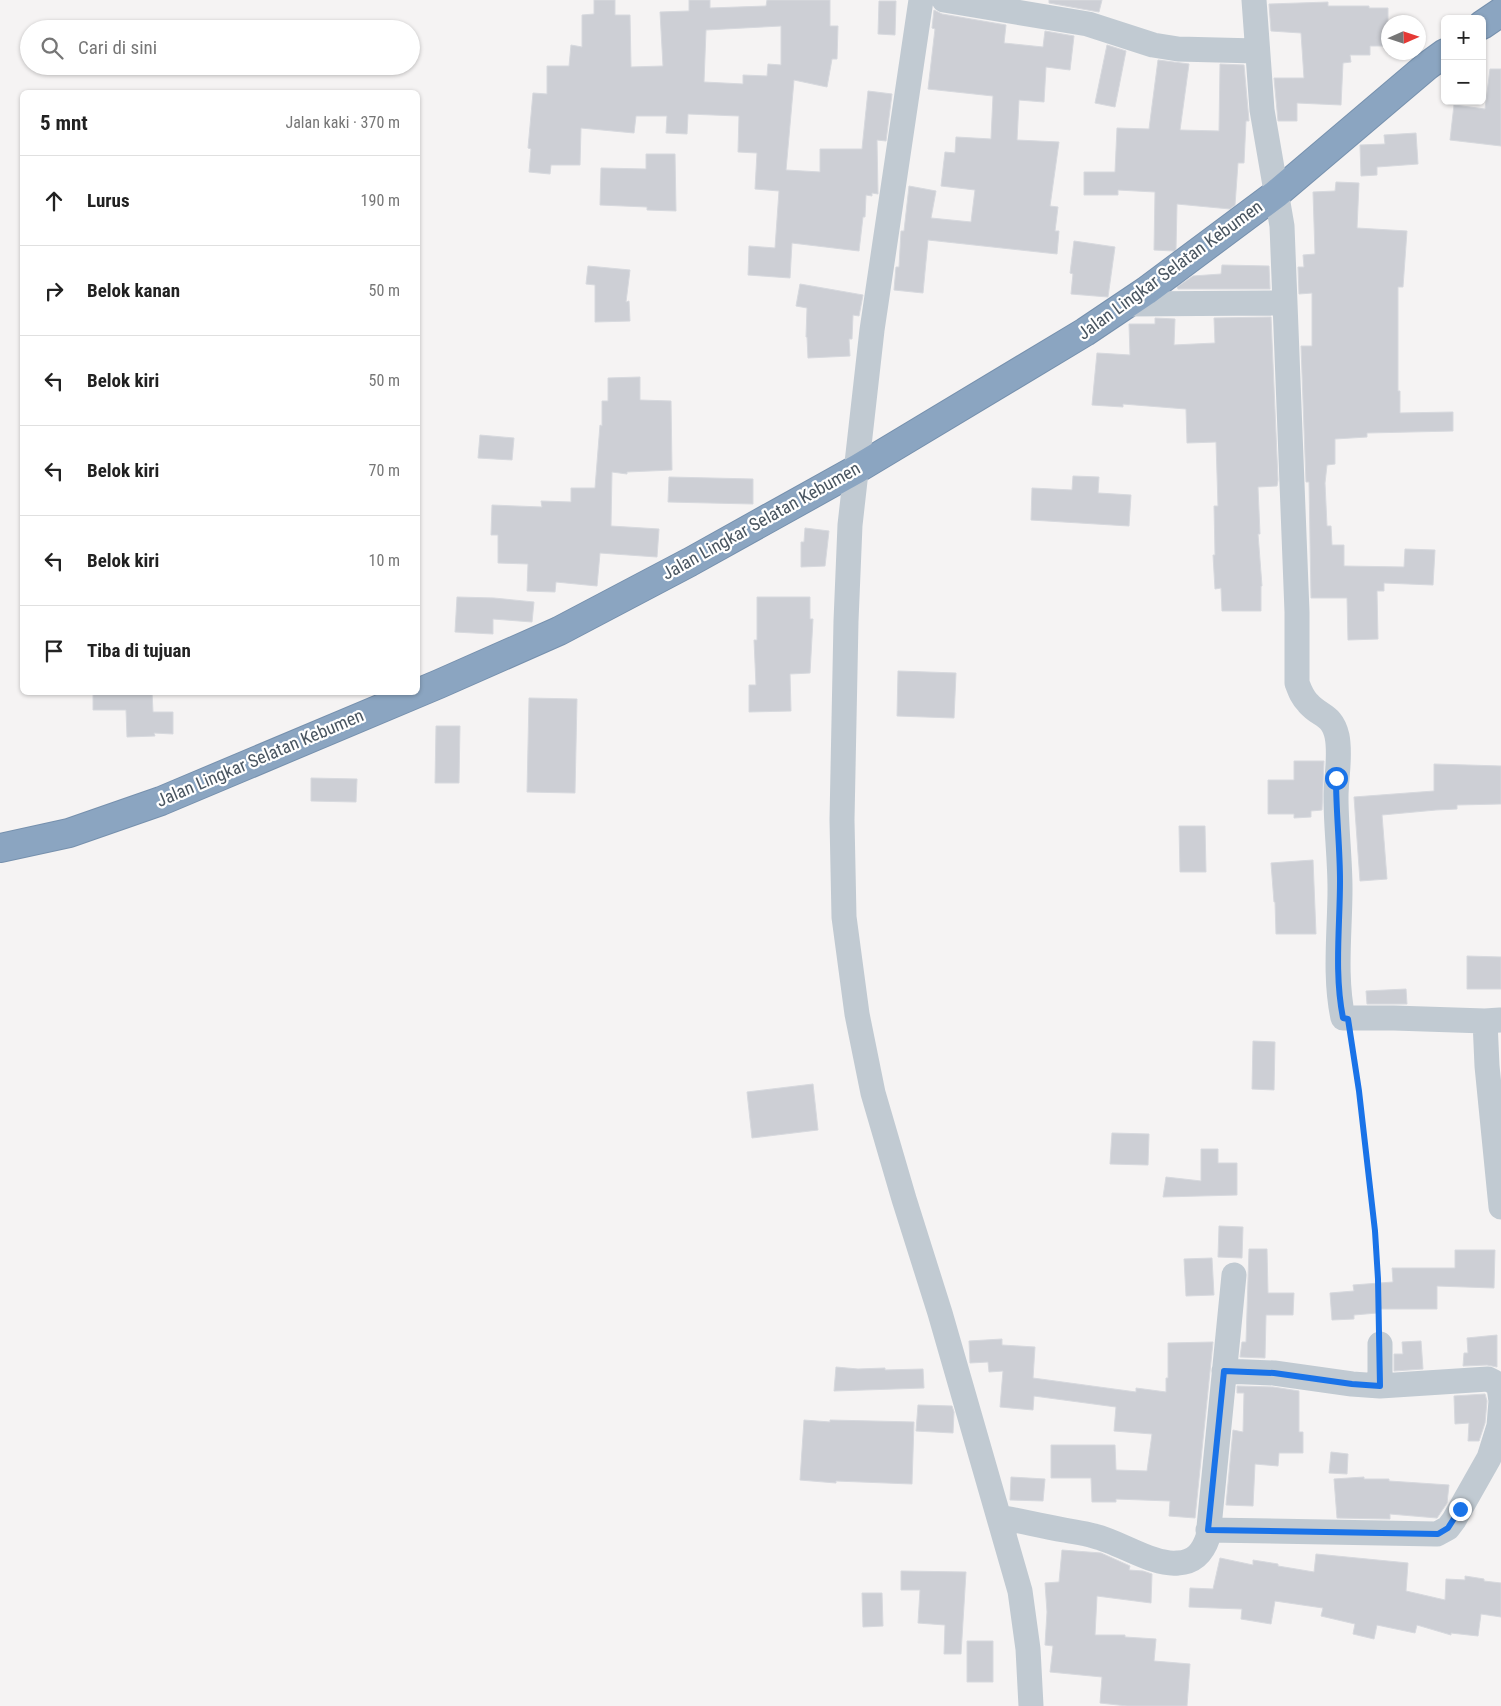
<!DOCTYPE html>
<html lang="id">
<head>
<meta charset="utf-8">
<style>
  :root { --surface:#fff; --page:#f2f2f2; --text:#222; --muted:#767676; --line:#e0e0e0 }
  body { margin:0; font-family:"Roboto Condensed",sans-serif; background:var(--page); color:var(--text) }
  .controls { position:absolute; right:15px; top:15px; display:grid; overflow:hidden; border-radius:8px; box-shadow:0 1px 4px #0004 }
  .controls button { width:45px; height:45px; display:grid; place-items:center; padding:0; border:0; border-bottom:1px solid var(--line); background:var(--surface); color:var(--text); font:25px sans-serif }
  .compass { position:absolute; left:1381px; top:15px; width:45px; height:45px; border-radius:50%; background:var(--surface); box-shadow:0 1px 4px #0004; rotate:87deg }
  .stop { position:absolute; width:15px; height:15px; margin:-11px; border:4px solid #1a73e8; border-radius:50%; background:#fff }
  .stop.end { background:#1a73e8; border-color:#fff; box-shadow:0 1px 5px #0008 }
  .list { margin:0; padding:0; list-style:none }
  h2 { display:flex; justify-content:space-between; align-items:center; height:65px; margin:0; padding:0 20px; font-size:21px }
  h2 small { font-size:16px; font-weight:400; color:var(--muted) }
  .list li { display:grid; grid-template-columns:32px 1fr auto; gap:15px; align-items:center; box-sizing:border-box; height:90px; padding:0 20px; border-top:1px solid var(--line) }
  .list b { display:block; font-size:19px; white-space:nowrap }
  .list em { font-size:16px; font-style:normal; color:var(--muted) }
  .icon { flex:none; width:28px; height:28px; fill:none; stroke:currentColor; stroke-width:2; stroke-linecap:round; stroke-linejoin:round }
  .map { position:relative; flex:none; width:1501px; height:1706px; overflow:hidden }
  .search { position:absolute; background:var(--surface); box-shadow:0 1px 4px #0004; left:20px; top:20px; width:400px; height:55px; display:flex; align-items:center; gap:12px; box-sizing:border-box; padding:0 18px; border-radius:28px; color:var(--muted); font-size:19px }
  .panel { position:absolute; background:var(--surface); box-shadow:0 1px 4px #0004; left:20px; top:90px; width:400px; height:605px; border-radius:8px }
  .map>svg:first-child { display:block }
</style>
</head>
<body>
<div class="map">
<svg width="1501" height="1706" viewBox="0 0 1501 1706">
  <rect width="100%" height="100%" fill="#f5f3f3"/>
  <path fill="#cdcfd5" stroke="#d7d9de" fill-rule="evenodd" d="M 594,0 L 615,0 L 615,15 L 630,15 L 631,67 L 663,66 L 660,12 L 689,11 L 689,0 L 710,0 L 710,8 L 766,6 L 767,0 L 830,0 L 830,26 L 838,26 L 837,59 L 832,59 L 827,87 L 794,80 L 786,170 L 820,172 L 820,149 L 862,149 L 868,91 L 892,94 L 886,141 L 877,140 L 878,194 L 872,193 L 872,196 L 866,195 L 865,217 L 863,217 L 859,251 L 792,243 L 790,278 L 748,275 L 749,246 L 775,248 L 779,191 L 755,189 L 757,153 L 738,152 L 739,116 L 688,114 L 687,134 L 666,133 L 667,116 L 636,116 L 634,133 L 581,128 L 580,165 L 551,165 L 550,174 L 529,172 L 531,149 L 528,148 L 533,93 L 547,94 L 547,66 L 569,66 L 571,45 L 582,47 L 582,15 L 594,14 ZM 781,26 L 781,65 L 768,64 L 767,76 L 743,75 L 743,84 L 704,82 L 706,30 Z
    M 1049,0 L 1102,0 L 1099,12 L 1049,3 Z
    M 879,1 L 896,1 L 895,35 L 878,34 Z
    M 1328,2 L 1328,6 L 1369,6 L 1369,8 L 1388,8 L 1388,46 L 1370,46 L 1370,55 L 1350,55 L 1351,62 L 1343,63 L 1341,105 L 1297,103 L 1297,121 L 1278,121 L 1274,78 L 1304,78 L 1301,33 L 1271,31 L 1269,4 Z
    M 934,10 L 942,14 L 1006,25 L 1004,43 L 1043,47 L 1045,31 L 1074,36 L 1070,70 L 1046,67 L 1044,102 L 1019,100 L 1017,140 L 1059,142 L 1050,206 L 1058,207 L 1055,231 L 1059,231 L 1057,254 L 928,240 L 923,293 L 894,290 L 896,267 L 899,267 L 901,231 L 904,231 L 909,186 L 936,191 L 931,218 L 971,222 L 975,190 L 941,186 L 945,152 L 955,153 L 956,137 L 991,139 L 993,96 L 928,89 L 935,29 L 932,28 Z
    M 1107,45 L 1126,51 L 1115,107 L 1095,103 Z
    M 1158,60 L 1189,64 L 1180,130 L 1219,131 L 1220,64 L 1244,65 L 1249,121 L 1246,121 L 1244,163 L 1238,163 L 1235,205 L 1230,209 L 1177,204 L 1176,249 L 1174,251 L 1154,250 L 1155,192 L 1118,190 L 1118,195 L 1084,195 L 1084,172 L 1115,172 L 1117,128 L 1149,129 Z
    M 1490,69 L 1501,69 L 1501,146 L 1450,140 L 1454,105 L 1485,109 Z
    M 1416,133 L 1418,164 L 1377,167 L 1377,175 L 1361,176 L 1360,145 L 1385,144 L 1384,135 Z
    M 646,154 L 675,154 L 676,211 L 647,210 L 647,207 L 600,205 L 601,168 L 646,169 Z
    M 1336,182 L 1359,183 L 1357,228 L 1407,231 L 1403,287 L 1398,287 L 1398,391 L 1400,391 L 1400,413 L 1453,412 L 1453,431 L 1367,433 L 1367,437 L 1335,439 L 1335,464 L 1327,465 L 1325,483 L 1327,526 L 1331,526 L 1332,545 L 1344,545 L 1344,566 L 1404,567 L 1405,549 L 1435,550 L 1433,585 L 1384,583 L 1384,591 L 1377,591 L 1378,639 L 1348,640 L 1347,598 L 1311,598 L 1309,482 L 1306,482 L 1301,346 L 1312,346 L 1312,293 L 1299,294 L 1298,267 L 1304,267 L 1303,255 L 1315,254 L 1313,192 L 1335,191 Z
    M 1074,241 L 1115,247 L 1108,297 L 1071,294 L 1073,274 L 1070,273 Z
    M 1222,265 L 1269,266 L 1270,289 L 1178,289 L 1177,287 L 1193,276 L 1221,274 Z
    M 588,266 L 630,270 L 626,302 L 629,301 L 630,321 L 595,322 L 595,285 L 586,284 Z
    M 800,284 L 863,295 L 859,316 L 853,315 L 852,339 L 849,339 L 850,356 L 808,358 L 807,337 L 806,337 L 807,308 L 796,306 Z
    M 1271,317 L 1278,480 L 1277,486 L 1258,487 L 1260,534 L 1258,534 L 1262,586 L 1261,586 L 1261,611 L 1222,611 L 1221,588 L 1215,589 L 1213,555 L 1215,555 L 1214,506 L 1218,506 L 1216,442 L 1187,443 L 1186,409 L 1123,404 L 1123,407 L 1092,405 L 1097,353 L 1130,355 L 1129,324 L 1155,324 L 1155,318 L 1175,319 L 1174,345 L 1215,343 L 1214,318 Z
    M 640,377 L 640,400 L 671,401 L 672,470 L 627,472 L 627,474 L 612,472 L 611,526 L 659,529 L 657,557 L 600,553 L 597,586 L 556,582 L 555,592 L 527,591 L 528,564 L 498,563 L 498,535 L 491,535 L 492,505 L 542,507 L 541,501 L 571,502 L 571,488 L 595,488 L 600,425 L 602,426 L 602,401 L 608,401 L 608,378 Z
    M 480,435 L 514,438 L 512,460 L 478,458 Z
    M 1073,476 L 1099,477 L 1098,493 L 1131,495 L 1129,526 L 1031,520 L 1032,488 L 1072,490 Z
    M 669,477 L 753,479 L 753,504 L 668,502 Z
    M 805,528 L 829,531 L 825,566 L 801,567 L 801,542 L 804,542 Z
    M 457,597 L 494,598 L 534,602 L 532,622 L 493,619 L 493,634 L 455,632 Z
    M 757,597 L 810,597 L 810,619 L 813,619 L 810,673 L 790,674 L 791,711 L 749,712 L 749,685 L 756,685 L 754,640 L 757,640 Z
    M 898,671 L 956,673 L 954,718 L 897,716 Z
    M 93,692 L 152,692 L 153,712 L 173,712 L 173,734 L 154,733 L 155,736 L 127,737 L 126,710 L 93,710 Z
    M 529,698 L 577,699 L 575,793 L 527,792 Z
    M 436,726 L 460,726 L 459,783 L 435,783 Z
    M 1294,761 L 1324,761 L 1322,810 L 1311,811 L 1311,817 L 1294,818 L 1294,814 L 1268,814 L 1268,780 L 1294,780 Z
    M 1434,764 L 1501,766 L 1501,804 L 1457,805 L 1457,809 L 1436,810 L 1382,815 L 1387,879 L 1360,881 L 1354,797 L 1434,791 Z
    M 311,778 L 357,779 L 356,802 L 311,801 Z
    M 1179,826 L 1205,826 L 1206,872 L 1180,872 Z
    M 1313,860 L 1316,934 L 1276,934 L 1275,902 L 1274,902 L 1271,863 Z
    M 1467,956 L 1501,957 L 1501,989 L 1467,989 Z
    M 1406,989 L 1407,1004 L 1367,1004 L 1366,991 Z
    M 1253,1041 L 1275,1042 L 1274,1090 L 1252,1089 Z
    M 813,1084 L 818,1130 L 752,1138 L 747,1092 Z
    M 1112,1133 L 1149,1134 L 1148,1165 L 1110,1164 Z
    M 1201,1149 L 1218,1149 L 1218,1163 L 1237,1163 L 1237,1195 L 1163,1197 L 1166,1177 L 1201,1181 Z
    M 1219,1226 L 1243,1227 L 1242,1258 L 1218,1257 Z
    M 1249,1249 L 1267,1249 L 1268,1293 L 1294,1293 L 1293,1315 L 1266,1315 L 1265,1358 L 1240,1357 L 1242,1342 L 1246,1342 Z
    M 1455,1250 L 1495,1250 L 1494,1288 L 1437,1286 L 1437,1309 L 1377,1309 L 1377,1313 L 1354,1315 L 1354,1319 L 1332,1320 L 1330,1293 L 1354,1291 L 1353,1285 L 1393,1282 L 1392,1268 L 1455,1268 Z
    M 1212,1258 L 1214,1295 L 1186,1296 L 1184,1259 Z
    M 1497,1335 L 1497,1367 L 1487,1365 L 1463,1366 L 1464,1353 L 1468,1353 L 1467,1338 Z
    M 1002,1339 L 1002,1345 L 1035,1347 L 1033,1378 L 1136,1392 L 1136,1388 L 1166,1392 L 1166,1378 L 1168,1378 L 1168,1343 L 1213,1342 L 1195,1518 L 1169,1516 L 1170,1501 L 1116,1499 L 1116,1502 L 1092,1502 L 1091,1478 L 1051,1478 L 1051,1445 L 1115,1445 L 1116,1470 L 1147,1471 L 1152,1434 L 1114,1431 L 1116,1407 L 1034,1396 L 1033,1410 L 1000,1407 L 1003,1371 L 989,1372 L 988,1362 L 970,1363 L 969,1341 Z
    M 1421,1341 L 1423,1369 L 1394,1371 L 1394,1354 L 1403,1354 L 1402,1342 Z
    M 836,1367 L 858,1369 L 885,1368 L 885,1370 L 923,1369 L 924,1388 L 834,1391 Z
    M 1237,1386 L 1273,1387 L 1299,1391 L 1299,1432 L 1303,1432 L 1303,1453 L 1279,1453 L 1278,1466 L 1255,1464 L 1253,1506 L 1226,1505 L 1233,1430 L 1243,1432 L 1244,1393 L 1237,1393 Z
    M 1485,1394 L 1487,1401 L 1485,1423 L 1479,1441 L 1468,1441 L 1469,1423 L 1455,1424 L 1454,1396 Z
    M 918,1405 L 952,1406 L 954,1412 L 953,1433 L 916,1431 Z
    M 804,1420 L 830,1422 L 830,1420 L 914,1422 L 912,1484 L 836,1481 L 836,1483 L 800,1480 Z
    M 1331,1452 L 1348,1454 L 1347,1474 L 1329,1473 Z
    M 1011,1477 L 1045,1479 L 1043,1501 L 1010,1500 Z
    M 1364,1477 L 1364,1479 L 1389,1479 L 1389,1481 L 1449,1485 L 1447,1503 L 1437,1518 L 1390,1514 L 1390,1519 L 1337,1518 L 1334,1479 Z
    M 1062,1550 L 1101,1553 L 1130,1566 L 1129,1570 L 1143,1571 L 1152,1574 L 1151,1603 L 1097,1596 L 1095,1635 L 1125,1635 L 1125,1637 L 1156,1639 L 1154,1661 L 1190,1664 L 1187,1706 L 1127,1706 L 1100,1703 L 1102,1677 L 1050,1672 L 1053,1646 L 1045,1645 L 1047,1612 L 1045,1583 L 1059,1582 Z
    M 1316,1554 L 1408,1563 L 1406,1591 L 1445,1600 L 1446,1579 L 1465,1580 L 1465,1576 L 1484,1579 L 1484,1581 L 1501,1583 L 1501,1617 L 1481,1614 L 1478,1636 L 1451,1633 L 1451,1635 L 1417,1625 L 1415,1633 L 1377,1625 L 1374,1639 L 1353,1634 L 1355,1624 L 1321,1616 L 1323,1608 L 1275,1601 L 1271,1624 L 1241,1619 L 1242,1609 L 1189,1607 L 1190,1588 L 1213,1589 L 1220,1558 L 1253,1565 L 1253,1560 L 1278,1564 L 1278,1566 L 1314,1572 Z
    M 901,1571 L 966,1572 L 961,1654 L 944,1654 L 945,1625 L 918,1623 L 920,1590 L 901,1590 Z
    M 862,1593 L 882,1593 L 883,1626 L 863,1627 Z
    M 967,1641 L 993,1641 L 993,1682 L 967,1682 Z"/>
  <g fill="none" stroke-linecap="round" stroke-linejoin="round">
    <defs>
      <path id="highway" d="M 1482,25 L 1501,12
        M 0,848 L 69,833 L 161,801 L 439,684 L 559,631 L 690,562 L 857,469 L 1085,332 L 1146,291 L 1276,194 L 1427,66 L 1445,53"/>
    </defs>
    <use href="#highway" stroke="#7690ad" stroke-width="30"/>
    <path stroke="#7ad0a6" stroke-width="3" stroke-dasharray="4 2.5" stroke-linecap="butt" d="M 1351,1039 L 1359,1091 L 1375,1231 L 1379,1321"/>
    <path stroke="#c1cad2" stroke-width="25" d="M 921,0 L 872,330 L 850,525 L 846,621 L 842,820 L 844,917 L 857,1014 L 873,1093 L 904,1199 L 940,1313 L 1020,1591 L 1028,1649 L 1031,1706
      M 944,0 L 1088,24 L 1153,45 L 1178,49 L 1257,51
      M 1254,0 L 1262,110 L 1282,226 L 1297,612 L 1297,683 C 1300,691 1302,697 1308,703 C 1320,717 1332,714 1337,736 C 1341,756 1336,777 1336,797 C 1336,828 1340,858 1340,889 C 1340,931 1334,976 1343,1018 L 1394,1018 L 1485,1021
      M 1126,304 L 1285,303
      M 1500,1020 L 1485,1021 L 1487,1066 L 1501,1207
      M 1380,1344 L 1380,1386
      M 999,1517 C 1021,1521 1042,1526 1064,1530 C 1074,1532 1084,1533 1094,1536 C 1120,1542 1154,1566 1178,1563 C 1195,1562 1203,1552 1208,1537 L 1234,1275
      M 1208,1530 L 1437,1534 L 1448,1528 L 1454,1520 L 1489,1458 L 1499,1426 L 1501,1401 L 1499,1387 L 1494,1382 L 1488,1379 L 1380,1386 L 1352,1384 L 1274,1373 L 1224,1371"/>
    <use href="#highway" stroke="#8ba5c1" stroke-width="28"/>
  </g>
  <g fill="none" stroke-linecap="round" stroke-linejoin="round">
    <path stroke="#1a73e8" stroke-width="6" d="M 1336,778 C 1336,813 1340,847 1340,881 C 1340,926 1334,973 1343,1018 L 1348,1019 L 1359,1091 L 1375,1231 L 1378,1279 L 1380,1386 L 1352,1384 L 1274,1373 L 1224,1371 L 1208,1530 L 1438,1534 L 1448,1528 L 1460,1509"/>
  </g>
  <g text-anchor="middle" stroke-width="4.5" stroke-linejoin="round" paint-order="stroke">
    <g font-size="18" fill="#4a5661" stroke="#fff">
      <text transform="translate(1170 270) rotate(-36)" y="6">Jalan Lingkar Selatan Kebumen</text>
      <text transform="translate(761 521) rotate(-29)" y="6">Jalan Lingkar Selatan Kebumen</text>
      <text transform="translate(260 758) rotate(-23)" y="6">Jalan Lingkar Selatan Kebumen</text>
    </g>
  </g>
</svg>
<div class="controls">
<button>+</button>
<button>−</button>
</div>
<svg class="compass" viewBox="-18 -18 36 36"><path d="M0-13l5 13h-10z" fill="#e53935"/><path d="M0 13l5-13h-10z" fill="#767676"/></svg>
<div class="stop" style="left:1336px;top:778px"></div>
<div class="stop end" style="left:1460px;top:1509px"></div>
<div class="search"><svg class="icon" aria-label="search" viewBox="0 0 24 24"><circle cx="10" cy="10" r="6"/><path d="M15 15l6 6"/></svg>Cari di sini</div>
<section class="panel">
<h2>5 mnt<small>Jalan kaki · 370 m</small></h2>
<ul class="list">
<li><svg class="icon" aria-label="ahead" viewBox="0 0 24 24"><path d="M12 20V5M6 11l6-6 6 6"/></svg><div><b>Lurus</b></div><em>190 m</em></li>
<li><svg class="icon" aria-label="right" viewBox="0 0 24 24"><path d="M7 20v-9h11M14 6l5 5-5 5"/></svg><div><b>Belok kanan</b></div><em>50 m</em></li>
<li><svg class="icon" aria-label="left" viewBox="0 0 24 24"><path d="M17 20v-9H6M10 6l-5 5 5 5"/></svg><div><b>Belok kiri</b></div><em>50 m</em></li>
<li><svg class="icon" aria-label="left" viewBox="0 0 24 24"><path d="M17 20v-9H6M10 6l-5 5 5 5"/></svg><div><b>Belok kiri</b></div><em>70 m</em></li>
<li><svg class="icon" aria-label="left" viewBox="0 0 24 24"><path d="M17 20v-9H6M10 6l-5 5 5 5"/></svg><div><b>Belok kiri</b></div><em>10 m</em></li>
<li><svg class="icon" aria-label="arrive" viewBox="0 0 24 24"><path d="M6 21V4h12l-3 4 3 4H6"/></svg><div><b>Tiba di tujuan</b></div></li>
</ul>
</section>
</div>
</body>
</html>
